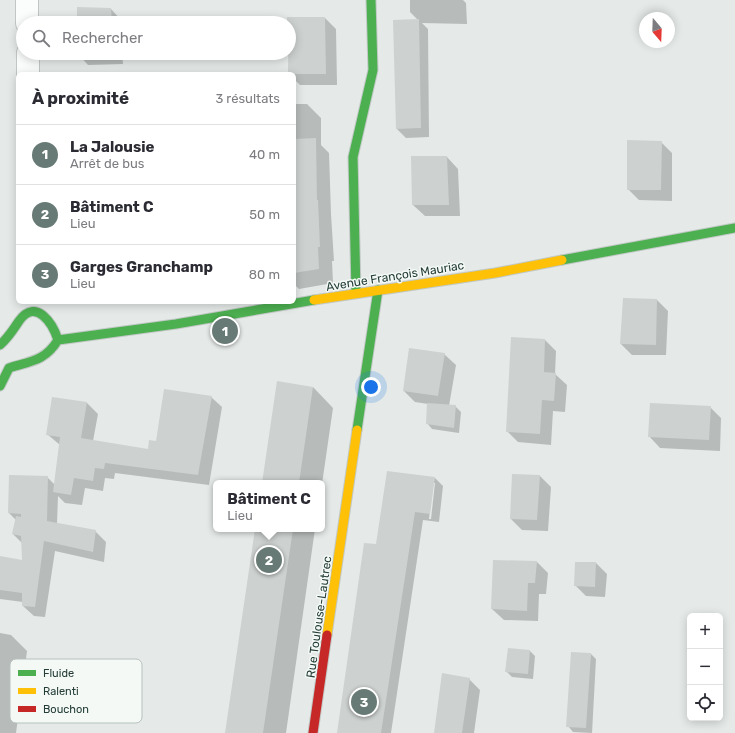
<!DOCTYPE html>
<html lang="fr">
<head>
<meta charset="utf-8">
<style>
  :root { --surface:#fff; --page:#f7f7f7; --text:#2b2b33; --muted:#7c7c81; --line:#e1e1e2; --accent:#687a75 }
  body { margin:0; font-family:Rubik,sans-serif; background:var(--page); color:var(--text) }
  .controls { position:absolute; right:12px; bottom:12px; display:grid; overflow:hidden; border-radius:6px; box-shadow:0 2px 10px #0003 }
  .controls button { width:36px; height:36px; display:grid; place-items:center; padding:0; border:0; border-bottom:1px solid var(--line); background:var(--surface); color:var(--text); font:20px sans-serif }
  .compass { position:absolute; left:639px; top:12px; width:36px; height:36px; border-radius:50%; background:var(--surface); box-shadow:0 2px 10px #0003; rotate:161deg }
  .you { position:absolute; left:371px; top:387px; width:14px; height:14px; margin:-10px; border:3px solid #fff; border-radius:50%; background:#1a73e8; box-shadow:0 0 0 6px #1a73e833 }
  .badge { display:grid; place-items:center; width:26px; height:26px; border-radius:50%; background:var(--accent); color:#fff; font-size:13px; font-weight:700 }
  .pin { position:absolute; translate:-50% -50%; border:2px solid #fff; box-shadow:0 1px 4px #0006 }
  .popup { position:absolute; left:213px; top:480px; width:112px; height:52px; box-sizing:border-box; display:grid; place-content:center; border-radius:6px; background:var(--surface); filter:drop-shadow(0 1px 3px #0005); font-size:13px; white-space:nowrap; color:var(--muted) }
  .popup b { font-size:15px; color:var(--text) }
  .popup::after { content:''; position:absolute; left:50%; top:100%; margin-left:-8px; border:8px solid transparent; border-top-color:var(--surface) }
  .list { margin:0; padding:0; list-style:none }
  h2 { display:flex; justify-content:space-between; align-items:center; height:52px; margin:0; padding:0 16px; font-size:17px }
  h2 small { font-size:13px; font-weight:400; color:var(--muted) }
  .list li { display:grid; grid-template-columns:26px 1fr auto; gap:12px; align-items:center; box-sizing:border-box; height:60px; padding:0 16px; border-top:1px solid var(--line) }
  .list b { display:block; font-size:15px; white-space:nowrap }
  .list p { margin:0; font-size:13px; white-space:nowrap; color:var(--muted) }
  .list em { font-size:13px; font-style:normal; color:var(--muted) }
  .icon { flex:none; width:22px; height:22px; fill:none; stroke:currentColor; stroke-width:2; stroke-linecap:round; stroke-linejoin:round }
  .map { position:relative; flex:none; width:735px; height:733px; overflow:hidden }
  .search { position:absolute; background:var(--surface); box-shadow:0 2px 10px #0003; left:16px; top:16px; width:280px; height:44px; display:flex; align-items:center; gap:10px; box-sizing:border-box; padding:0 14px; border-radius:22px; color:var(--muted); font-size:15px }
  .panel { position:absolute; background:var(--surface); box-shadow:0 2px 10px #0003; left:16px; top:72px; width:280px; height:232px; border-radius:6px }
  .map>svg:first-child { display:block }
</style>
</head>
<body>
<div class="map">
<svg width="735" height="733" viewBox="0 0 735 733">
  <rect width="100%" height="100%" fill="#e5eae8"/>
  <path fill="#0003" fill-rule="evenodd" d="M 410,0 L 463,0 L 466,3 L 467,24 L 422,23 L 428,29 L 429,137 L 406,138 L 397,129 L 418,20 L 410,12 Z
    M 111,9 L 121,20 L 121,23 L 78,23 Z
    M 325,18 L 336,29 L 337,85 L 300,85 L 294,79 L 294,74 L 289,74 L 288,23 Z
    M 77,53 L 122,53 L 123,64 L 88,65 Z
    M 294,104 L 307,104 L 321,118 L 321,145 L 329,153 L 331,214 L 334,261 L 332,261 L 333,283 L 299,289 L 294,284 Z
    M 661,142 L 672,153 L 672,201 L 639,200 L 628,189 Z
    M 412,157 L 447,157 L 458,169 L 460,216 L 425,216 L 413,205 Z
    M 624,299 L 657,300 L 668,311 L 666,355 L 632,355 L 621,344 Z
    M 545,340 L 556,351 L 555,374 L 567,385 L 565,412 L 553,411 L 551,445 L 518,442 L 507,431 Z
    M 444,354 L 456,365 L 449,406 L 455,406 L 461,412 L 459,433 L 432,429 L 427,423 L 428,404 L 415,402 L 404,391 Z
    M 313,387 L 333,408 L 322,484 L 263,483 Z
    M 211,397 L 222,407 L 209,485 L 115,473 L 114,479 L 105,478 L 103,491 L 85,488 L 82,505 L 65,503 L 58,496 L 57,524 L 95,531 L 106,542 L 104,562 L 55,551 L 45,617 L 34,616 L 23,606 L 23,602 L 0,599 L 0,557 L 23,561 L 22,543 L 13,534 L 16,520 L 9,513 L 47,477 L 55,485 L 60,445 L 47,434 L 53,398 L 87,403 L 98,414 L 93,441 L 148,451 Z
    M 710,407 L 721,418 L 720,451 L 660,448 L 649,436 Z
    M 513,475 L 540,476 L 551,487 L 548,531 L 522,530 L 511,519 Z
    M 435,478 L 443,486 L 439,522 L 423,520 L 391,733 L 338,733 L 377,545 ZM 433,483 L 435,483 L 431,519 L 429,519 Z
    M 256,529 L 315,529 L 286,733 L 226,733 Z
    M 537,562 L 548,573 L 546,594 L 539,594 L 538,621 L 504,620 L 492,609 Z
    M 596,563 L 607,574 L 605,597 L 586,596 L 575,585 Z
    M 0,633 L 11,635 L 27,651 L 16,733 L 0,733 Z
    M 530,651 L 535,656 L 533,679 L 512,677 L 506,671 Z
    M 591,654 L 596,659 L 592,733 L 573,732 L 568,726 Z
    M 469,679 L 480,690 L 474,733 L 435,733 Z"/>
  <path fill="#cdd1d0" d="M 77,7 L 111,8 L 112,23 L 77,23 Z
    M 287,17 L 325,17 L 326,74 L 288,74 L 289,23 L 287,23 Z
    M 419,19 L 421,128 L 396,129 L 393,20 Z
    M 76,53 L 113,53 L 113,54 L 76,55 Z
    M 316,138 L 317,200 L 318,200 L 320,247 L 318,247 L 319,269 L 294,273 L 294,139 Z
    M 627,140 L 662,141 L 661,190 L 627,190 Z
    M 411,156 L 447,156 L 449,205 L 412,205 Z
    M 623,298 L 657,299 L 656,345 L 620,344 Z
    M 511,337 L 545,339 L 544,372 L 556,373 L 554,401 L 542,400 L 540,434 L 506,432 Z
    M 409,348 L 445,353 L 438,396 L 403,391 Z
    M 277,381 L 313,387 L 299,483 L 262,483 Z
    M 164,389 L 212,396 L 198,475 L 105,463 L 104,469 L 95,468 L 93,481 L 74,478 L 71,495 L 53,492 L 60,437 L 46,435 L 52,397 L 87,402 L 81,438 L 148,449 L 149,440 L 156,441 Z
    M 427,403 L 456,405 L 454,428 L 426,424 Z
    M 650,403 L 711,406 L 709,440 L 648,437 Z
    M 387,471 L 435,477 L 430,514 L 415,512 L 381,733 L 337,733 L 364,543 L 376,544 Z
    M 512,474 L 540,475 L 537,520 L 510,519 Z
    M 9,475 L 48,476 L 47,521 L 96,530 L 93,552 L 44,541 L 35,607 L 22,606 L 22,593 L 0,590 L 0,556 L 22,560 L 21,536 L 12,534 L 16,516 L 21,517 L 21,514 L 8,513 Z
    M 255,529 L 293,529 L 263,733 L 225,733 Z
    M 493,560 L 537,561 L 535,583 L 528,583 L 527,611 L 491,609 Z
    M 575,562 L 596,562 L 595,587 L 574,586 Z
    M 508,648 L 530,650 L 528,674 L 505,672 Z
    M 571,652 L 591,653 L 586,728 L 566,727 Z
    M 442,673 L 470,678 L 462,733 L 434,733 Z"/>
  <g fill="none" stroke-linecap="round" stroke-linejoin="round">
    <defs>
      <path id="street" d="M 27,0 L 27,23
        M 28,53 L 28,74"/>
      <path id="fast" d="M 562,260 L 735,228
        M 356,293 L 353,157 L 373,70 L 371,0
        M 58,340 L 176,324 L 314,300
        M 0,345 C 9,337 13,330 19,321 C 36,297 53,324 58,340 C 45,361 31,361 9,368 L 0,386
        M 357,430 L 378,290"/>
      <path id="slow" d="M 314,300 L 495,273 L 562,260
        M 327,635 L 357,430"/>
      <path id="jam" d="M 313,733 L 327,635"/>
    </defs>
    <use href="#street" stroke="#c2c7c5" stroke-width="24"/>
    <use href="#fast" stroke="#c1c8c5" stroke-width="11"/>
    <use href="#slow" stroke="#c1c8c5" stroke-width="11"/>
    <use href="#jam" stroke="#c1c8c5" stroke-width="11"/>
    <use href="#street" stroke="#fbfcfc" stroke-width="22"/>
    <use href="#fast" stroke="#4caf50" stroke-width="9"/>
    <use href="#slow" stroke="#ffc107" stroke-width="9"/>
    <use href="#jam" stroke="#c62828" stroke-width="9"/>
  </g>
  <g text-anchor="middle" stroke-width="3" stroke-linejoin="round" paint-order="stroke">
    <g font-size="12" fill="#243d37" stroke="#f4f9f6">
      <text transform="translate(395 276) rotate(-9)" y="4">Avenue François Mauriac</text>
      <text transform="translate(319 617) rotate(-82)" y="4">Rue Toulouse-Lautrec</text>
    </g>
  </g>
  <rect x="10" y="659" width="132" height="64" rx="6" fill="#f4f9f6" stroke="#b6c1bd" stroke-width="1"/>
  <rect x="18" y="670" width="18" height="6" fill="#4caf50"/>
  <rect x="18" y="688" width="18" height="6" fill="#ffc107"/>
  <rect x="18" y="706" width="18" height="6" fill="#c62828"/>
  <g font-size="11" fill="#243d37">
    <text x="43" y="677">Fluide</text>
    <text x="43" y="695">Ralenti</text>
    <text x="43" y="713">Bouchon</text>
  </g>
</svg>
<div class="controls">
<button>+</button>
<button>−</button>
<button><svg class="icon" aria-label="locate" viewBox="0 0 24 24"><circle cx="12" cy="12" r="6"/><path d="M12 2v4M12 18v4M2 12h4M18 12h4"/></svg></button>
</div>
<svg class="compass" viewBox="-18 -18 36 36"><path d="M0-13l5 13h-10z" fill="#e53935"/><path d="M0 13l5-13h-10z" fill="#7c7c81"/></svg>
<div class="you"></div>
<div class="pin badge" style="left:225px;top:331px">1</div>
<div class="pin badge" style="left:269px;top:560px">2</div>
<div class="popup"><b>Bâtiment C</b>Lieu</div>
<div class="pin badge" style="left:364px;top:702px">3</div>
<div class="search"><svg class="icon" aria-label="search" viewBox="0 0 24 24"><circle cx="10" cy="10" r="6"/><path d="M15 15l6 6"/></svg>Rechercher</div>
<section class="panel">
<h2>À proximité<small>3 résultats</small></h2>
<ul class="list">
<li><span class="badge">1</span><div><b>La Jalousie</b><p>Arrêt de bus</p></div><em>40 m</em></li>
<li><span class="badge">2</span><div><b>Bâtiment C</b><p>Lieu</p></div><em>50 m</em></li>
<li><span class="badge">3</span><div><b>Garges Granchamp</b><p>Lieu</p></div><em>80 m</em></li>
</ul>
</section>
</div>
</body>
</html>
